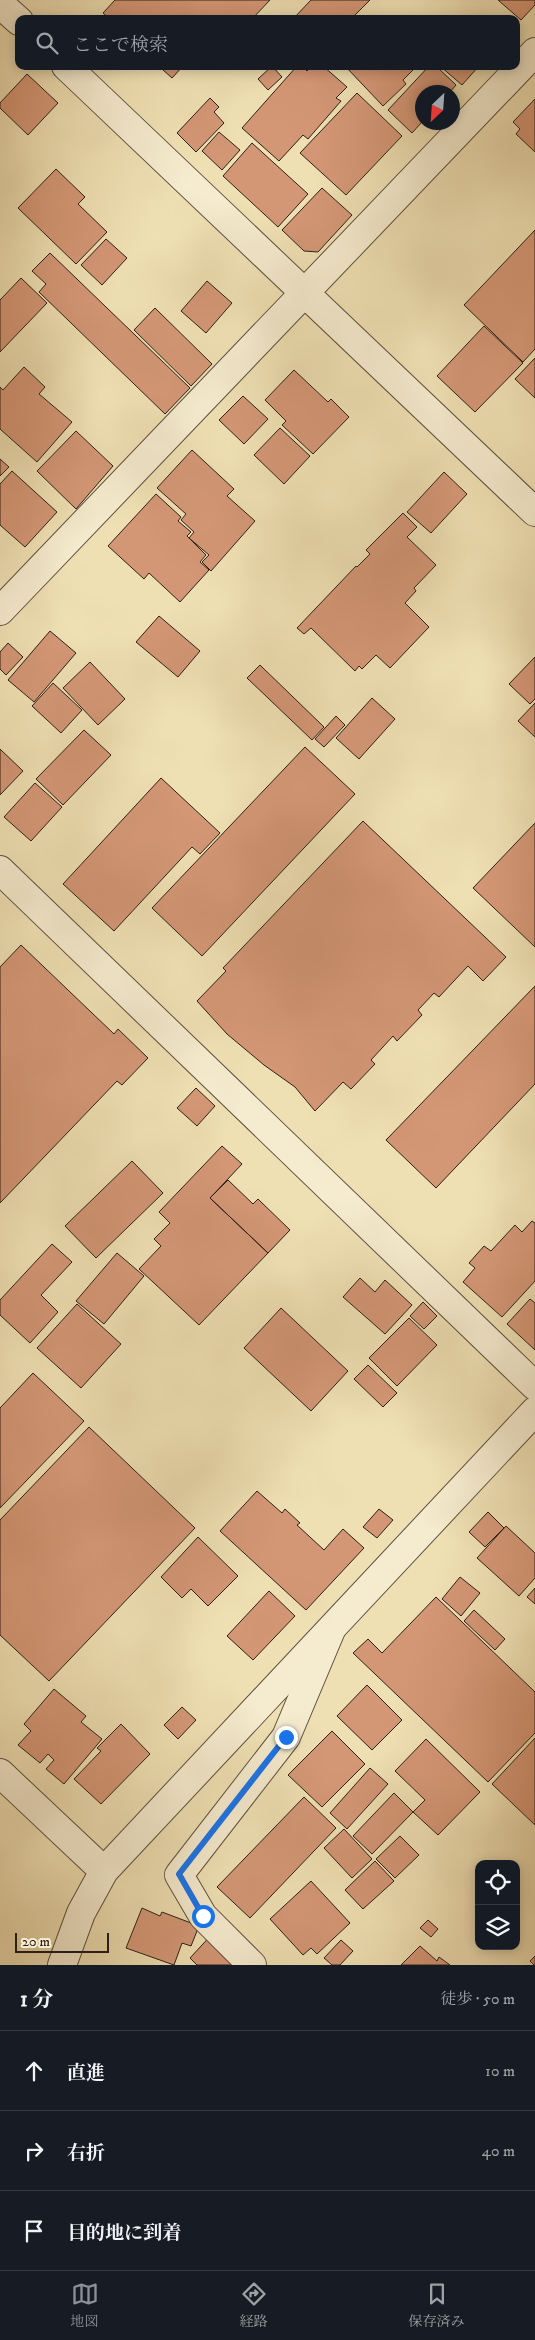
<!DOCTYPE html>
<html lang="ja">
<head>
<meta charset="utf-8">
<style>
  :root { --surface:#171b24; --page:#242831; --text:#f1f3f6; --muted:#9ea1a6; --line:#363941; --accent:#8c9099 }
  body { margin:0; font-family:"IM FELL DW Pica","Noto Serif JP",serif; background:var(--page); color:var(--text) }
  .controls { position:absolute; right:15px; bottom:15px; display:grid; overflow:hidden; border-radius:10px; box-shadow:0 2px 12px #0003 }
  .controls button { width:45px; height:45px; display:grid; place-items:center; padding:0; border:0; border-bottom:1px solid var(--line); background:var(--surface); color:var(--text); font:25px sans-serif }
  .compass { position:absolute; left:415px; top:85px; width:45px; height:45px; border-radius:50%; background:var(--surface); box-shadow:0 2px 12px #0003; rotate:205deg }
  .scale { position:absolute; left:15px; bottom:12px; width:94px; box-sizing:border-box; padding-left:5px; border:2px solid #2c2019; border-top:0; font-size:14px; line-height:18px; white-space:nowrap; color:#2c2019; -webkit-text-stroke:4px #f5ebce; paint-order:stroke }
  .stop { position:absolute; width:15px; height:15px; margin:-11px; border:4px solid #1a73e8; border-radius:50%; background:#fff }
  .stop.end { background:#1a73e8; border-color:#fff; box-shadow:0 1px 5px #0008 }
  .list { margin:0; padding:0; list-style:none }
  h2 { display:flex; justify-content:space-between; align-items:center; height:65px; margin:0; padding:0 20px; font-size:21px }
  h2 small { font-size:16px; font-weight:400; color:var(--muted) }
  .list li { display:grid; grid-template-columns:32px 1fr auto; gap:15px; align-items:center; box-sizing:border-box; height:80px; padding:0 20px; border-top:1px solid var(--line) }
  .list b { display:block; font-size:19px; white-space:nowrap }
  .list em { font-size:16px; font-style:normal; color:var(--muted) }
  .icon { flex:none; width:28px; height:28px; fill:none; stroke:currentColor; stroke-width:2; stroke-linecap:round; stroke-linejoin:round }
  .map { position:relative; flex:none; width:535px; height:1965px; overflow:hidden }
  .search { position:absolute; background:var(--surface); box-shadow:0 2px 12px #0003; left:15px; right:15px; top:15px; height:55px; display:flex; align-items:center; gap:12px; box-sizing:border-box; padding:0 18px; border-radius:10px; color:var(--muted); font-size:19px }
  .sheet { height:305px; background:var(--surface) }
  nav { display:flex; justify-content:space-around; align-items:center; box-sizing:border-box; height:70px; border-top:1px solid var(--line); background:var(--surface); font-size:14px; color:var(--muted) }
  nav a { display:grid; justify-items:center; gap:2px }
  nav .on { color:var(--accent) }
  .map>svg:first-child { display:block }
</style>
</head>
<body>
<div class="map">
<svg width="535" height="1965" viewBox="0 0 535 1965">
  <rect width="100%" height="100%" fill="#efe0b3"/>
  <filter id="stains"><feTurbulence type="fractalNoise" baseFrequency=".004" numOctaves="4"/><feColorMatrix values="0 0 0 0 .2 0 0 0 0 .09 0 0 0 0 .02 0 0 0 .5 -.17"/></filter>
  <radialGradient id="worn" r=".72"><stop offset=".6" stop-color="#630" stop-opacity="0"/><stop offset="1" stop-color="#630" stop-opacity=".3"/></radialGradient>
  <path fill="#d49776" stroke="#2c2019" d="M 115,0 L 270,0 L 252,19 L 110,19 L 103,13 Z
    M 311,0 L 370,0 L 351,19 L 293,19 Z
    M 498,0 L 535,0 L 535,5 L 521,20 Z
    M 151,66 L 183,66 L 172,78 L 162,69 Z
    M 272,66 L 282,77 L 268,90 L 258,79 Z
    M 297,66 L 302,66 L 307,71 L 311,66 L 323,66 L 347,87 L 336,98 L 341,101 L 308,139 L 303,135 L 279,161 L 242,128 Z
    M 345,66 L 417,66 L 403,80 L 406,84 L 383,106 Z
    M 429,66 L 436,66 L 456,85 L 450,92 L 422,92 L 422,122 L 412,133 L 388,110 Z
    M 440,66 L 479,66 L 462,85 Z
    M 27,74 L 58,103 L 28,135 L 0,108 L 0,103 Z
    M 357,93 L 402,136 L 346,195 L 300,153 Z
    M 210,98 L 219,107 L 214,112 L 224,123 L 196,152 L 177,133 Z
    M 535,99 L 535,152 L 516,134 L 520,129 L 513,122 Z
    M 219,132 L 240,150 L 222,170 L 202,151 Z
    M 252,143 L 308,194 L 278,227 L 223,176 Z
    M 56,169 L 85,197 L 78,204 L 107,232 L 76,264 L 18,208 Z
    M 322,188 L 352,215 L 318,252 L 304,251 L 282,230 Z
    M 535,230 L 535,349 L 523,362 L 464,305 Z
    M 106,239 L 127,258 L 102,285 L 81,265 Z
    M 50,253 L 190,388 L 165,414 L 39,292 L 46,284 L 32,271 Z
    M 21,278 L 47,303 L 0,352 L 0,300 Z
    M 207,281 L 232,303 L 206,333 L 181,311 Z
    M 155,308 L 212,364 L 191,386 L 134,330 Z
    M 484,326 L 523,363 L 475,412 L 437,376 Z
    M 535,358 L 535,398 L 515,379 Z
    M 24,367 L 45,387 L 39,394 L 72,422 L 37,462 L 0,429 L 0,387 L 3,390 Z
    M 294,370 L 328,402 L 331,399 L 349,417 L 313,454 L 282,425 L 286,421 L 265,400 Z
    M 243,396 L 268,419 L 244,444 L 219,420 Z
    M 280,428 L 310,456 L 284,484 L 254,455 Z
    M 76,431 L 113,466 L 76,509 L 37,471 Z
    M 192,450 L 234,489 L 227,496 L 255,521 L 211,571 L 202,562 L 209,555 L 189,538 L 194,532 L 181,520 L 186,514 L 157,488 Z
    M 0,459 L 9,467 L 0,476 Z
    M 12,471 L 57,512 L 25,547 L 0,525 L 0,484 Z
    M 444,472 L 467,494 L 431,533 L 407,512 Z
    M 156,494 L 181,517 L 178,521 L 191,532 L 187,536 L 206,555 L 200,562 L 209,570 L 180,602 L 149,573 L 144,579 L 108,546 Z
    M 403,513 L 417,527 L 407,537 L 436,565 L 414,588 L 416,591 L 405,603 L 429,627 L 390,668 L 376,655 L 362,669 L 359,666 L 355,671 L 311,628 L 304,634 L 297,628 L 356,566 L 357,567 L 370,554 L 366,550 Z
    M 159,616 L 200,651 L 178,677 L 136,642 Z
    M 50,631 L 76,653 L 34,702 L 8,680 Z
    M 8,643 L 23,657 L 6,675 L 0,669 L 0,652 Z
    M 535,657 L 535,699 L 530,704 L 509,684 Z
    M 90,662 L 125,699 L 98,725 L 63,688 Z
    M 260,665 L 324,727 L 312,740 L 247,678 Z
    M 53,683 L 82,710 L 61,733 L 32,706 Z
    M 372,698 L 395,719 L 359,759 L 336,738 Z
    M 535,703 L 535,737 L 518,721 Z
    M 336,716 L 345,725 L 324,747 L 315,739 Z
    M 84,730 L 111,755 L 63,805 L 36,779 Z
    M 305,747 L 355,794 L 202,956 L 152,908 Z
    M 0,749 L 23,771 L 0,795 Z
    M 161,778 L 220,833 L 200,854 L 192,847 L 114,931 L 63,884 Z
    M 35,783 L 62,807 L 31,841 L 4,817 Z
    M 363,821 L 506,957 L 483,981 L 468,966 L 439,997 L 434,993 L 418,1010 L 422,1015 L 397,1041 L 393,1036 L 371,1060 L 375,1064 L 351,1089 L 343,1082 L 315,1111 L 295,1087 L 264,1065 L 227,1034 L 197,1001 L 226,971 L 223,968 Z
    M 535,823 L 535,947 L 473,888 Z
    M 21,945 L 114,1034 L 118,1029 L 148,1058 L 122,1085 L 117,1081 L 0,1203 L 0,967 Z
    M 535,986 L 535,1084 L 436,1188 L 386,1140 Z
    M 196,1088 L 215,1106 L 197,1126 L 177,1108 Z
    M 222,1146 L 242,1164 L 210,1198 L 268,1253 L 199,1325 L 139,1269 L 161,1246 L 154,1239 L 170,1223 L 159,1212 Z
    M 132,1161 L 163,1193 L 96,1258 L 65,1226 Z
    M 228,1180 L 253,1204 L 258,1199 L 290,1230 L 268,1253 L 210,1198 Z
    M 532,1221 L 535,1223 L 535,1281 L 502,1317 L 463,1282 L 475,1268 L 469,1263 L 484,1246 L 491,1251 L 515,1225 L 522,1232 Z
    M 52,1244 L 72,1262 L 41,1295 L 58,1312 L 30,1343 L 0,1315 L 0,1300 Z
    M 117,1253 L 144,1276 L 104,1324 L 76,1301 Z
    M 360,1278 L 375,1292 L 385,1280 L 412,1305 L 385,1334 L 343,1297 Z
    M 530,1299 L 535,1303 L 535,1350 L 507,1324 Z
    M 423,1302 L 437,1316 L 424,1329 L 410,1316 Z
    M 77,1304 L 121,1344 L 81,1388 L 37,1348 Z
    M 281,1308 L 348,1371 L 311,1411 L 244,1348 Z
    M 409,1318 L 437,1345 L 397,1386 L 369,1358 Z
    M 368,1365 L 397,1393 L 383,1407 L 354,1379 Z
    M 33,1373 L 84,1421 L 0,1508 L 0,1408 Z
    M 89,1427 L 195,1528 L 49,1681 L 0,1635 L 0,1520 Z
    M 257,1491 L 282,1513 L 285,1509 L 300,1523 L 297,1525 L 324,1550 L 343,1529 L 364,1548 L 306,1610 L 220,1531 Z
    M 379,1509 L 393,1520 L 377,1538 L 363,1527 Z
    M 488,1512 L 504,1528 L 485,1547 L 469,1532 Z
    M 506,1526 L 535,1553 L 535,1578 L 519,1596 L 477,1558 Z
    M 198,1537 L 238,1576 L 208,1606 L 191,1589 L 182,1598 L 161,1577 Z
    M 460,1577 L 480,1593 L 461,1616 L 442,1599 Z
    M 535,1588 L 535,1604 L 527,1597 Z
    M 269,1591 L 295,1616 L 253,1660 L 227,1636 Z
    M 436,1597 L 535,1692 L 535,1733 L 488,1782 L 353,1653 L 368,1639 L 382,1653 Z
    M 474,1610 L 505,1639 L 495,1650 L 464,1621 Z
    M 367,1685 L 402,1720 L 372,1750 L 337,1716 Z
    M 54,1689 L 86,1716 L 81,1722 L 102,1739 L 64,1784 L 46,1769 L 54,1760 L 48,1754 L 40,1763 L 18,1745 L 31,1731 L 24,1724 Z
    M 182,1707 L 196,1720 L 178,1739 L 164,1725 Z
    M 121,1724 L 150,1754 L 101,1804 L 74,1779 L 101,1751 L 97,1748 Z
    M 332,1731 L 365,1764 L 322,1807 L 288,1775 Z
    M 535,1738 L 535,1825 L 492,1784 Z
    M 426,1739 L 480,1792 L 438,1835 L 413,1812 L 425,1800 L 395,1771 Z
    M 370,1768 L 388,1784 L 347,1829 L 330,1813 Z
    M 394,1793 L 413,1812 L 372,1854 L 353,1836 Z
    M 304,1797 L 336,1828 L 250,1918 L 217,1887 Z
    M 344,1829 L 372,1859 L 352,1878 L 324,1848 Z
    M 400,1836 L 419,1855 L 395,1878 L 376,1859 Z
    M 375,1861 L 394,1881 L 363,1909 L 345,1890 Z
    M 311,1881 L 350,1923 L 317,1954 L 311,1948 L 303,1955 L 270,1919 Z
    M 142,1908 L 160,1916 L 162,1912 L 199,1926 L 191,1946 L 182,1943 L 174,1965 L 126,1948 Z
    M 428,1920 L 438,1929 L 431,1937 L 420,1928 Z
    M 214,1932 L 250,1965 L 197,1965 L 190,1958 Z
    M 341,1940 L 353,1951 L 340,1965 L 332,1965 L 324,1958 Z
    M 420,1946 L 437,1961 L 439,1957 L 450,1965 L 401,1965 Z
    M 535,1956 L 535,1965 L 534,1965 L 530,1961 Z"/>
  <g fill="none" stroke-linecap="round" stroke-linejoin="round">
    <defs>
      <path id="minor" d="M 0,4 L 19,21
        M 66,66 L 535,512
        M 0,611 L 535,52
        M 0,870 L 535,1386
        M 252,1965 L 203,1916 L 179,1875 L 286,1737 L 331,1630"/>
      <path id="tertiary" d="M 0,1773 L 104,1871
        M 62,1965 L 81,1913 L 104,1871 L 535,1411"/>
    </defs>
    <use href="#minor" stroke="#5d5040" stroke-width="30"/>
    <use href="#tertiary" stroke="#5d5040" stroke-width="30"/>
    <use href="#minor" stroke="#f5ebce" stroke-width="28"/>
    <use href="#tertiary" stroke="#f5ebce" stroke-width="28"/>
  </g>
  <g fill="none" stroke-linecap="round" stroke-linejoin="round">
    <path stroke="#1a73e8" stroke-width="6" d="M 203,1916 L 179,1874 L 286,1737"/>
  </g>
  <rect width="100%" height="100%" filter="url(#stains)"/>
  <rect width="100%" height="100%" fill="url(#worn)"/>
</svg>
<div class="controls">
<button><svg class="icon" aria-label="locate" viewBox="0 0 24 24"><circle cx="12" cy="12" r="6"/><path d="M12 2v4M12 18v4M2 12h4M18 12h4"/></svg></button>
<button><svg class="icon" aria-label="layers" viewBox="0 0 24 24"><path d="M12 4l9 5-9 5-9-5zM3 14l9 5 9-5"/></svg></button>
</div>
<svg class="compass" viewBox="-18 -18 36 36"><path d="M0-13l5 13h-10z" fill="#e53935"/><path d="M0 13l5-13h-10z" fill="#9ea1a6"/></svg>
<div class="scale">20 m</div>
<div class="stop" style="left:203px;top:1916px"></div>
<div class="stop end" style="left:286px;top:1737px"></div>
<div class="search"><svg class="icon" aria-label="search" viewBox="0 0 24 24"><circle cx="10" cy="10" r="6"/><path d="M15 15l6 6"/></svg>ここで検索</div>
</div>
<section class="sheet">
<h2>1 分<small>徒歩 · 50 m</small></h2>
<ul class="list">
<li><svg class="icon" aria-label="ahead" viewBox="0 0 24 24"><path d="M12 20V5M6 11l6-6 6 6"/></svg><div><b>直進</b></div><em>10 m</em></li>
<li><svg class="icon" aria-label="right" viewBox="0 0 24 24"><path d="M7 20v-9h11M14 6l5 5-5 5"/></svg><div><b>右折</b></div><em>40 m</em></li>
<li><svg class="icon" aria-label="arrive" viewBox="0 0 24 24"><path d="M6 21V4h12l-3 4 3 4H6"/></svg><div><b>目的地に到着</b></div></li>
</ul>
</section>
<nav>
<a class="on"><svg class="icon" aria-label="map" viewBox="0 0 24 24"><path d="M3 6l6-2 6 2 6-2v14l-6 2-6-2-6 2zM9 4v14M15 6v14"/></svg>地図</a>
<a><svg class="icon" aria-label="directions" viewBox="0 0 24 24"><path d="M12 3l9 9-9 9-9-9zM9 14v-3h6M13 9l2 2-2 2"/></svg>経路</a>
<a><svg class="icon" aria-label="saved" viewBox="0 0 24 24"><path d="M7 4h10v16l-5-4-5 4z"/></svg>保存済み</a>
</nav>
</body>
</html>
